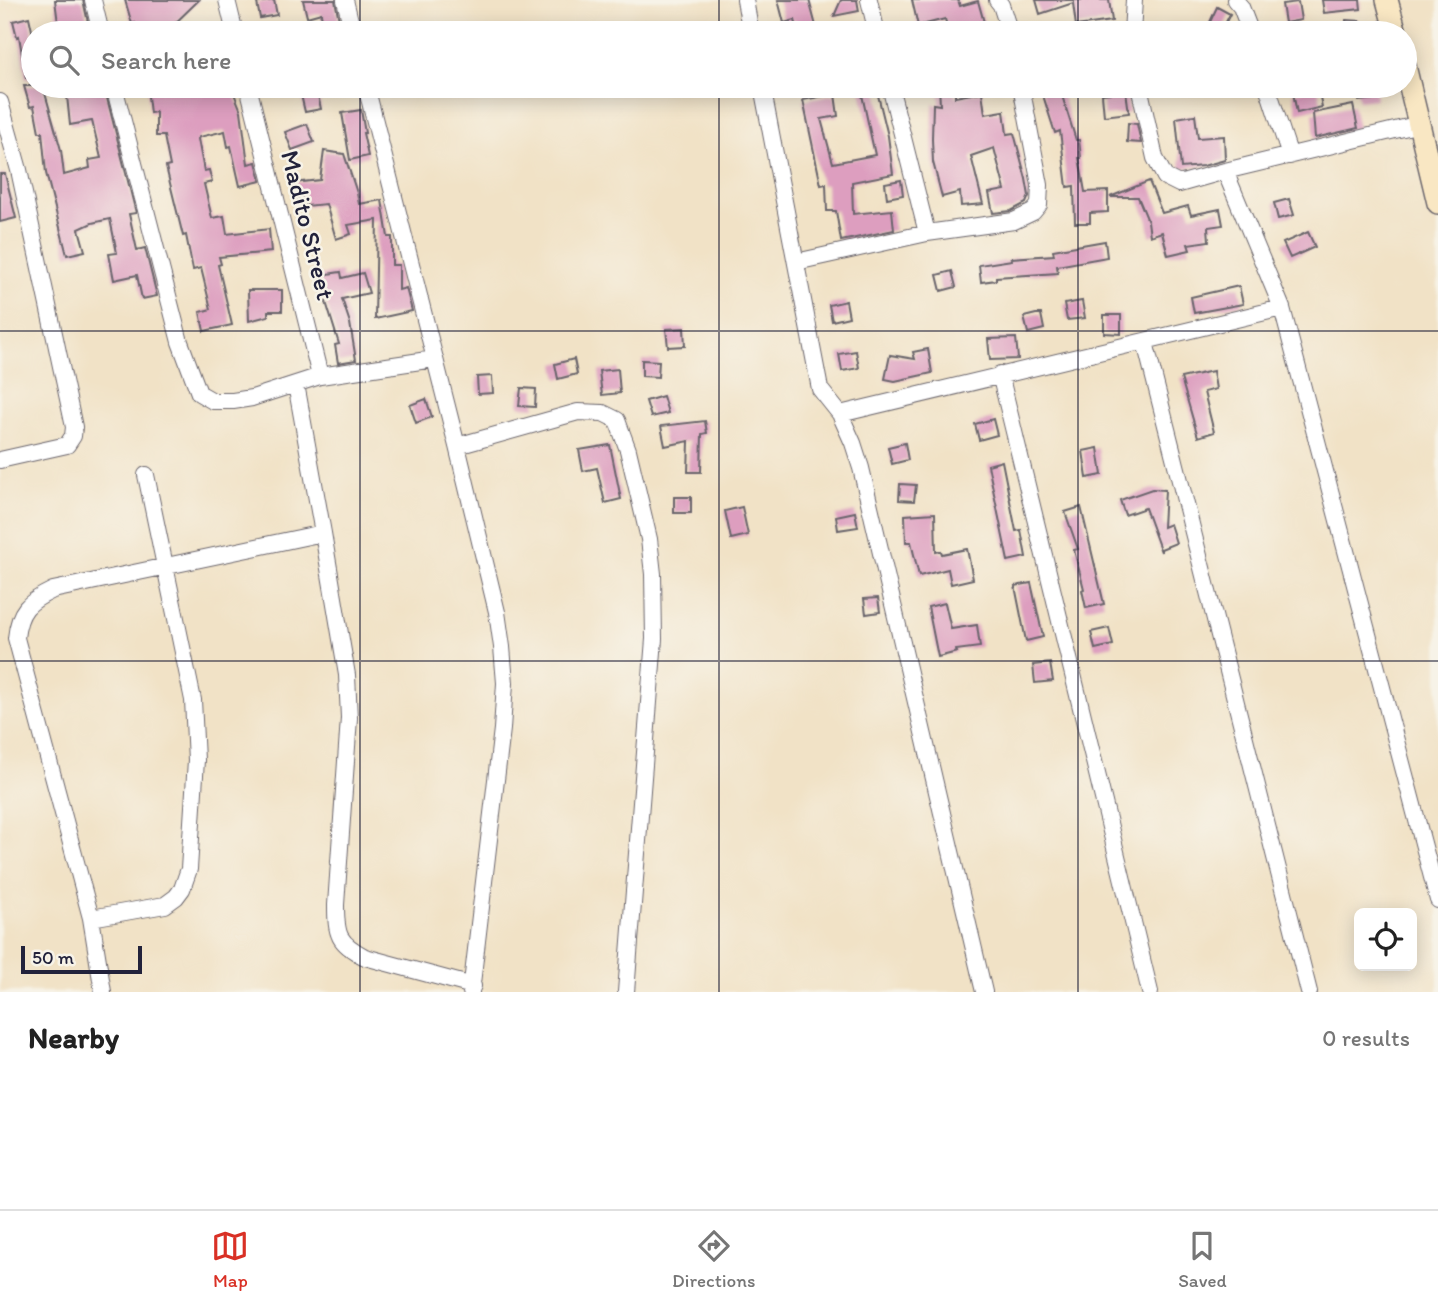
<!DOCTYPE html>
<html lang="en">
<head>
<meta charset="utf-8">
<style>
  :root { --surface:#fff; --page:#f2f2f2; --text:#222; --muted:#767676; --line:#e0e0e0; --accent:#d93025 }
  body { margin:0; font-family:Itim,sans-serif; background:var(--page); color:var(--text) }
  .controls { position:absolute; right:21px; bottom:21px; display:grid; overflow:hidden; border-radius:10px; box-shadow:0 4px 18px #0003 }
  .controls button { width:63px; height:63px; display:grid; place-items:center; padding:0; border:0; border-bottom:2px solid var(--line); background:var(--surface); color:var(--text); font:35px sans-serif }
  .scale { position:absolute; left:21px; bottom:18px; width:121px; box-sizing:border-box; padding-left:7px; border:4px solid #22223b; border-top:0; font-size:19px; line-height:24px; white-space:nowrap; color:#22223b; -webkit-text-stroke:5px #f7f3e8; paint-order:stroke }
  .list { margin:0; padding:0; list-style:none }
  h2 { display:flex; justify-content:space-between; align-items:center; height:91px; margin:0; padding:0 28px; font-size:30px }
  h2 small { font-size:23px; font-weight:400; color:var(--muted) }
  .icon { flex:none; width:38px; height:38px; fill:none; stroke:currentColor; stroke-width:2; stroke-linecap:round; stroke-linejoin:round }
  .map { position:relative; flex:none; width:1438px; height:992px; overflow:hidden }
  .search { position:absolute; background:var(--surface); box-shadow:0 4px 18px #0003; left:21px; right:21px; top:21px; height:77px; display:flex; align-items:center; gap:18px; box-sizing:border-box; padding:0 24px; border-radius:38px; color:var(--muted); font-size:26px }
  .sheet { height:217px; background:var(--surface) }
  nav { display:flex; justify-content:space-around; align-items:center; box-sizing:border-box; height:98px; border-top:2px solid var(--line); background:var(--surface); font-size:19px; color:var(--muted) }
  nav a { display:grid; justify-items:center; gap:4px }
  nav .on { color:var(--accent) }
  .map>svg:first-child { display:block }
</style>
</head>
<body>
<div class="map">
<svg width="1438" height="992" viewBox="0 0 1438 992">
  <rect width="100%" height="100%" fill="#f7f3e8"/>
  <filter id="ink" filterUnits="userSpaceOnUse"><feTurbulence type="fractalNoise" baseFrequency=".0143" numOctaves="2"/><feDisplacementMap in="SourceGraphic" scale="14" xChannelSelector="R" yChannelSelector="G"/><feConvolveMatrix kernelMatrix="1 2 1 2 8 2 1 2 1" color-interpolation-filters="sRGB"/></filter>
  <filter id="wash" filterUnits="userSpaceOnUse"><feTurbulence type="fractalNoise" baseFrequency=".00686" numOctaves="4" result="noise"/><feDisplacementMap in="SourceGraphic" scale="28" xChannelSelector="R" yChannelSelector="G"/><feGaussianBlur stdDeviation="1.57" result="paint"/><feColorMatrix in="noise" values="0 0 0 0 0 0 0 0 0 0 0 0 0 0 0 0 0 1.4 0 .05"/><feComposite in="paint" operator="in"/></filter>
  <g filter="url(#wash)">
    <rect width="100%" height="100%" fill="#f1e2c6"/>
    <g id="blocks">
      <path fill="#dd9ebf" d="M 55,0 L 83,0 L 89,27 L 59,31 Z
        M 125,0 L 199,0 L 165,33 L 138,33 L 135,23 L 132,24 Z
        M 274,0 L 277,15 L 260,18 L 257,3 Z
        M 303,0 L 335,0 L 340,25 L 323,27 L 321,13 L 307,17 Z
        M 778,0 L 809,0 L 816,26 L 798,31 L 795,20 L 784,23 Z
        M 841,0 L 857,0 L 859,11 L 834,16 Z
        M 912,0 L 958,0 L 960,6 L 978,1 L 987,33 L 966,33 L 965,29 L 949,33 L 945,19 L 918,26 Z
        M 1036,0 L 1109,0 L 1112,21 L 1076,26 L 1073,3 L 1040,14 Z
        M 1322,0 L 1360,0 L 1361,9 L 1324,13 Z
        M 1298,2 L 1301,20 L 1285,23 L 1282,4 Z
        M 1217,7 L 1230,14 L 1223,28 L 1210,22 Z
        M 29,17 L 33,35 L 33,78 L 26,78 L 19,36 L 17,37 L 13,21 Z
        M 1346,20 L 1361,21 L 1360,33 L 1345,33 Z
        M 24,86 L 43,86 L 61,150 L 64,175 L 90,168 L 89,160 L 101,158 L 92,121 L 70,125 L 66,86 L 104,86 L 136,213 L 129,214 L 137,250 L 145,248 L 157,296 L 142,299 L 137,275 L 114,280 L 109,254 L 117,253 L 110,219 L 92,223 L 79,229 L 85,251 L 67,255 L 46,173 L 42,132 L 39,132 L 34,106 L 30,107 Z
        M 158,86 L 231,86 L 241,111 L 248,164 L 256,162 L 261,181 L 240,186 L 231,146 L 228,147 L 225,131 L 199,137 L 198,139 L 204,171 L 209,170 L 212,182 L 204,184 L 212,218 L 224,216 L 227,234 L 269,229 L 271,252 L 219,257 L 221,264 L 218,265 L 232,325 L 204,331 L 200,312 L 211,309 L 201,268 L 193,270 L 186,235 L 183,236 L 166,167 L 170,166 L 164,136 L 156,136 L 156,112 L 150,113 L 147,88 Z
        M 299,86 L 316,86 L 321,109 L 305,112 Z
        M 939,86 L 955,86 L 955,97 L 982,92 L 985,114 L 1004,111 L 1007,134 L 1014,133 L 1026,179 L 1029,196 L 1026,203 L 1011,211 L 993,213 L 989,193 L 1005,190 L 994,148 L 971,156 L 983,204 L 961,206 L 960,192 L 942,197 L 933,162 L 932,139 L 933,104 L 940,105 Z
        M 1040,86 L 1059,86 L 1076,140 L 1079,140 L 1081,158 L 1079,158 L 1085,192 L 1108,191 L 1108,212 L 1090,213 L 1090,223 L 1075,223 L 1074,186 L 1067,187 L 1060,131 L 1055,133 Z
        M 1356,86 L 1374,86 L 1376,99 L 1359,101 Z
        M 876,87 L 888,136 L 893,174 L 852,182 L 853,214 L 892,210 L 894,230 L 841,241 L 836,211 L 827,211 L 826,184 L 821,185 L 803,100 L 835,94 L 838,116 L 821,119 L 833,163 L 875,155 L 861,90 Z
        M 1318,87 L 1322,107 L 1297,113 L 1293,93 Z
        M 1126,91 L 1129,113 L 1104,116 L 1102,94 Z
        M 1353,105 L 1358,128 L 1315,138 L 1313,113 Z
        M 361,110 L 365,133 L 363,133 L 368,156 L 350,160 L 342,113 Z
        M 1195,115 L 1198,138 L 1224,136 L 1225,160 L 1203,166 L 1181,168 L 1176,118 Z
        M 1128,123 L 1137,124 L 1141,143 L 1127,142 Z
        M 307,124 L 314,142 L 292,150 L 285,132 Z
        M 324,151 L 344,154 L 357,193 L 359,204 L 382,200 L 388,237 L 392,237 L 392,265 L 399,265 L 399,290 L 406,288 L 412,311 L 375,319 L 377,220 L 348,225 L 351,234 L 336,239 L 326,204 L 306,206 L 305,198 L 294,199 L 293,183 L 320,180 Z
        M 0,174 L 5,174 L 16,218 L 0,222 Z
        M 901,180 L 903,195 L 887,198 L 885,183 Z
        M 1149,181 L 1162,213 L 1188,206 L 1191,215 L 1220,209 L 1223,225 L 1208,227 L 1209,241 L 1188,244 L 1190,250 L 1168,255 L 1162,232 L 1150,236 L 1148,221 L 1138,197 L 1110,197 Z
        M 1289,199 L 1294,215 L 1278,219 L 1274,203 Z
        M 1308,232 L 1315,247 L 1290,258 L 1283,243 Z
        M 1105,241 L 1107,257 L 1057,266 L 1058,273 L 996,277 L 996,280 L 981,282 L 979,265 L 1012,260 L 1011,258 L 1054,255 L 1053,250 Z
        M 952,271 L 956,287 L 941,291 L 937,275 Z
        M 341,272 L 342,278 L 363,273 L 369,293 L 342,299 L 350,323 L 356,360 L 338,363 L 335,345 L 339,344 L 326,302 L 323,302 L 320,275 Z
        M 1239,286 L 1243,304 L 1194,313 L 1191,297 Z
        M 248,290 L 282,290 L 282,311 L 268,311 L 268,316 L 249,321 Z
        M 846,301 L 849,317 L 832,321 L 829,305 Z
        M 1082,301 L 1085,318 L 1067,320 L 1064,304 Z
        M 1036,314 L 1041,314 L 1044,329 L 1028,333 L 1024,317 Z
        M 1104,315 L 1121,315 L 1121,334 L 1104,333 Z
        M 684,328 L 685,346 L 668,347 L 666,329 Z
        M 1016,338 L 1018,359 L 990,360 L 988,339 Z
        M 928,349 L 932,373 L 895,381 L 885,379 L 890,355 L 915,359 L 913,352 Z
        M 856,351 L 859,368 L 842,371 L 839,354 Z
        M 574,359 L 577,374 L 558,379 L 555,364 Z
        M 642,360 L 659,361 L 658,377 L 642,376 Z
        M 618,369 L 620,393 L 602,395 L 599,371 Z
        M 1213,371 L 1216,389 L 1204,392 L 1214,432 L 1198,437 L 1181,378 Z
        M 492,376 L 493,393 L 478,394 L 477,377 Z
        M 521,388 L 536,389 L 535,407 L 519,406 Z
        M 663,396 L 668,413 L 651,417 L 646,401 Z
        M 426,399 L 432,417 L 416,423 L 410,405 Z
        M 993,419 L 997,435 L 979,440 L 975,424 Z
        M 705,421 L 707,433 L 702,434 L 701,472 L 688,472 L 689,441 L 665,446 L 661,426 Z
        M 905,443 L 908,460 L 892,464 L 888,447 Z
        M 610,445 L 621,499 L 605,503 L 597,468 L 583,471 L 579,450 Z
        M 1098,448 L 1102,475 L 1087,478 L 1083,451 Z
        M 1002,461 L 1016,531 L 1021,530 L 1026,557 L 1008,561 L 988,465 Z
        M 900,484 L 916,485 L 914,501 L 899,500 Z
        M 1152,489 L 1165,490 L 1163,527 L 1170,524 L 1176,543 L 1161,549 L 1161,552 L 1145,508 L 1125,515 L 1120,500 Z
        M 674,497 L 691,497 L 691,513 L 674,513 Z
        M 742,507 L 748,535 L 731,539 L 725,511 Z
        M 1081,507 L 1104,604 L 1086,608 L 1082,590 L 1084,589 L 1074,550 L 1078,549 L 1065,512 Z
        M 855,512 L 858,527 L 838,530 L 836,516 Z
        M 935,513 L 936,552 L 941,551 L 942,554 L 967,549 L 973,579 L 951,584 L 948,569 L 919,576 L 911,542 L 906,542 L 905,515 Z
        M 1031,583 L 1043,637 L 1026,641 L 1015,586 Z
        M 878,598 L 880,612 L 866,614 L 864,599 Z
        M 945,603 L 951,629 L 977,625 L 980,647 L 956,650 L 957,652 L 938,657 L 928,607 Z
        M 1109,628 L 1113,645 L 1095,649 L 1091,632 Z
        M 1050,663 L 1053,681 L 1035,683 L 1033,665 Z"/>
    </g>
  </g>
  <g filter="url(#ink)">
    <use href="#blocks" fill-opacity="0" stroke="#6a656c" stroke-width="2"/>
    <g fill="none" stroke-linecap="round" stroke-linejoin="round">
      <defs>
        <path id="street" d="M 93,0 L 101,33
          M 227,0 L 235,33
          M 345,0 L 353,33
          M 745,0 L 751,33
          M 869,0 L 877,33
          M 997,0 L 1001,5 L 1010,33
          M 1235,0 L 1241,7 L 1251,33
          M 1132,33 L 1134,0
          M 114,86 L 180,342 L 199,393 L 213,401 L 233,401 L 252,398 L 320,376 L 434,359
          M 248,86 L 320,376
          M 366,86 L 457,446 L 497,612 L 502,647 L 505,683 L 502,729 L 471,992
          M 762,86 L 820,389 L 840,414 L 853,443 L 861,468 L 984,992
          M 890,86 L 927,233
          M 1139,86 L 1155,158 L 1165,177 L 1179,184 L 1225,171 L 1420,124
          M 1267,86 L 1290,156
          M 0,102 L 19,170 L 74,427 L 73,436 L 67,445 L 0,460
          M 1225,171 L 1282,308 L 1438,900
          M 796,262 L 927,233 L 1014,221 L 1033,212 L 1039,205 L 1040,185 L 1021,86
          M 1145,342 L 1309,992
          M 1000,374 L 1150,992
          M 296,384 L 323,533
          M 840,414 L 1282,308
          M 457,446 L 578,412 L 603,413 L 617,420 L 628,450 L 649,539 L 653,574 L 654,639 L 626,992
          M 91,918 L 165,905 L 176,897 L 182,889 L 189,869 L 196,760 L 193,700 L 146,475
          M 103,992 L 91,918 L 16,638 C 19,610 28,602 53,590 L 323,533 L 347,675 L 349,718 L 336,905 C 336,935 338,943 365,957 L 473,986"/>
        <path id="secondary" d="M 1387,0 L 1396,33
          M 1405,66 L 1438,203"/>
      </defs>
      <use href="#street" stroke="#6a656c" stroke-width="18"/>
      <use href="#secondary" stroke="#6a656c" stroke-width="24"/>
      <use href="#street" stroke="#fff" stroke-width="16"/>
      <use href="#secondary" stroke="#f9e7c3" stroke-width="21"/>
    </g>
  </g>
  <path fill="none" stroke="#22223b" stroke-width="2" stroke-opacity="0.55" d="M 360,0 L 360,33M 719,0 L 719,33M 1078,0 L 1078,33M 360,86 L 360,992M 719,86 L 719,992M 1078,86 L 1078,992M 0,331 L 1438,331M 0,661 L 1438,661"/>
  <g text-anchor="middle" stroke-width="5" stroke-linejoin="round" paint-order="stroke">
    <g font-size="26" fill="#22223b" stroke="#f7f3e8">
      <text transform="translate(308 225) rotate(76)" y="9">Madito Street</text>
    </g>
  </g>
</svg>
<div class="controls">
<button><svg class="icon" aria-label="locate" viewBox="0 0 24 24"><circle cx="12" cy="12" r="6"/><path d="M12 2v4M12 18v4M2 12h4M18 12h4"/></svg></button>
</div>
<div class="scale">50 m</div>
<div class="search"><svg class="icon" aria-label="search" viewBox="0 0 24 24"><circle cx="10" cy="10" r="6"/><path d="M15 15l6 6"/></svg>Search here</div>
</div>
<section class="sheet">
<h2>Nearby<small>0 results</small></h2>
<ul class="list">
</ul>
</section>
<nav>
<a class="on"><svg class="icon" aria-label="map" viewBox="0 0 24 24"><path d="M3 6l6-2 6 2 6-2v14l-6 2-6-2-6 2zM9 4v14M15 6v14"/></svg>Map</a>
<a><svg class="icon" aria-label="directions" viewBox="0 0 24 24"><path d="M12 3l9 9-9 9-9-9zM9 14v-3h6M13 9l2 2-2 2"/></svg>Directions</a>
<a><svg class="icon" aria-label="saved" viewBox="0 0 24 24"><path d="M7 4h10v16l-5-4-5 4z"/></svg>Saved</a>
</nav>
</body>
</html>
